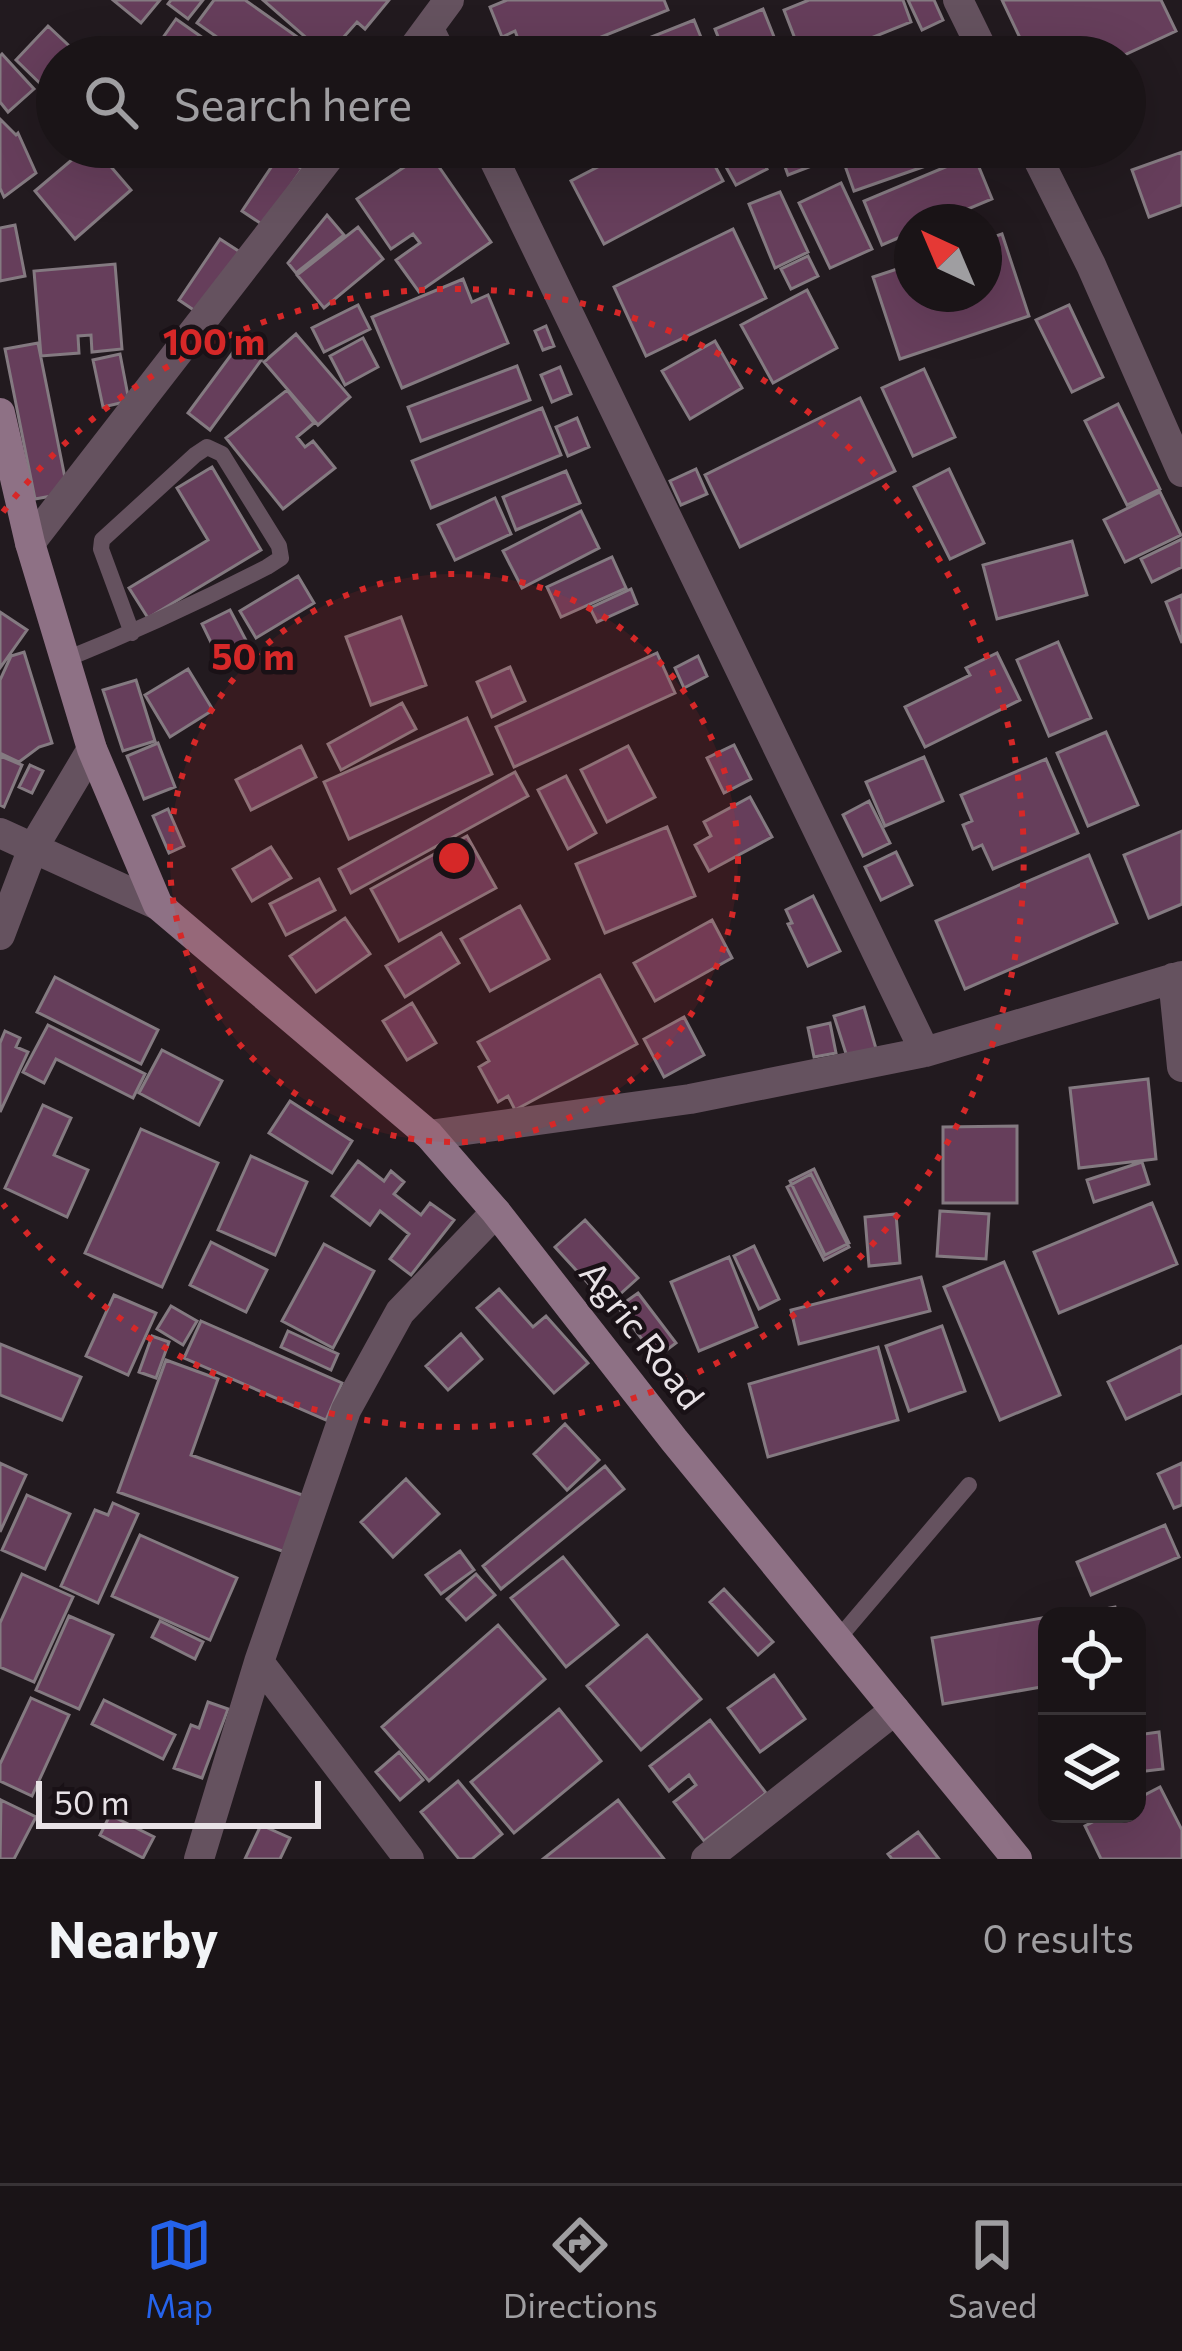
<!DOCTYPE html>
<html lang="en">
<head>
<meta charset="utf-8">
<style>
  :root { --surface:#1a1417; --page:#231d20; --text:#f1f3f6; --muted:#9f9ea1; --line:#383336; --accent:#2563eb }
  body { margin:0; font-family:Commissioner,sans-serif; background:var(--page); color:var(--text) }
  .controls { position:absolute; right:36px; bottom:36px; display:grid; overflow:hidden; border-radius:24px; box-shadow:0 12px 48px #0002 }
  .controls button { width:108px; height:108px; display:grid; place-items:center; padding:0; border:0; border-bottom:3px solid var(--line); background:var(--surface); color:var(--text); font:60px sans-serif }
  .compass { position:absolute; left:894px; top:204px; width:108px; height:108px; border-radius:50%; background:var(--surface); box-shadow:0 12px 48px #0002; rotate:316deg }
  .scale { position:absolute; left:36px; bottom:30px; width:285px; box-sizing:border-box; padding-left:12px; border:6px solid #e8e2e6; border-top:0; font-size:33px; line-height:42px; white-space:nowrap; color:#e8e2e6; -webkit-text-stroke:9px #191116; paint-order:stroke }
  .list { margin:0; padding:0; list-style:none }
  h2 { display:flex; justify-content:space-between; align-items:center; height:156px; margin:0; padding:0 48px; font-size:51px }
  h2 small { font-size:39px; font-weight:400; color:var(--muted) }
  .icon { flex:none; width:66px; height:66px; fill:none; stroke:currentColor; stroke-width:2; stroke-linecap:round; stroke-linejoin:round }
  .map { position:relative; flex:none; width:1182px; height:1859px; overflow:hidden }
  .search { position:absolute; background:var(--surface); box-shadow:0 12px 48px #0002; left:36px; right:36px; top:36px; height:132px; display:flex; align-items:center; gap:30px; box-sizing:border-box; padding:0 42px; border-radius:66px; color:var(--muted); font-size:45px }
  .sheet { height:324px; background:var(--surface) }
  nav { display:flex; justify-content:space-around; align-items:center; box-sizing:border-box; height:168px; border-top:3px solid var(--line); background:var(--surface); font-size:33px; color:var(--muted) }
  nav a { display:grid; justify-items:center; gap:6px }
  nav .on { color:var(--accent) }
  .map>svg:first-child { display:block }
</style>
</head>
<body>
<div class="map">
<svg width="1182" height="1859" viewBox="0 0 1182 1859">
  <rect width="100%" height="100%" fill="#221a1f"/>
  <path fill="#663e5b" stroke="#847a81" stroke-width="3" d="M 113,0 L 160,0 L 141,23 Z
    M 171,0 L 203,0 L 188,19 L 168,4 Z
    M 214,0 L 245,0 L 320,53 L 317,57 L 245,57 L 197,23 Z
    M 263,0 L 389,0 L 365,29 L 357,22 L 327,56 Z
    M 507,0 L 664,0 L 668,10 L 552,57 L 525,57 L 515,31 L 502,37 L 490,7 Z
    M 809,0 L 903,0 L 911,22 L 824,57 L 802,57 L 784,10 Z
    M 908,0 L 934,0 L 943,20 L 922,30 Z
    M 1002,0 L 1161,0 L 1176,31 L 1120,57 L 1029,57 Z
    M 763,9 L 782,57 L 726,57 L 715,29 Z
    M 176,19 L 230,57 L 150,56 Z
    M 694,20 L 709,57 L 635,57 L 631,45 Z
    M 48,26 L 81,57 L 57,57 L 57,100 L 16,60 Z
    M 915,43 L 920,57 L 878,57 Z
    M 2,54 L 34,89 L 8,112 L 0,102 L 0,56 Z
    M 0,119 L 16,135 L 18,133 L 36,173 L 4,197 L 0,188 Z
    M 87,147 L 94,147 L 131,190 L 75,239 L 35,191 Z
    M 636,147 L 705,147 L 723,181 L 604,244 L 571,181 Z
    M 715,147 L 755,147 L 767,169 L 736,185 Z
    M 778,147 L 861,147 L 788,175 Z
    M 881,147 L 980,147 L 854,191 L 843,160 Z
    M 428,151 L 491,242 L 419,292 L 396,260 L 420,243 L 413,234 L 391,249 L 357,199 Z
    M 1182,152 L 1182,205 L 1149,217 L 1132,170 Z
    M 280,154 L 302,169 L 263,225 L 242,211 Z
    M 974,155 L 992,199 L 937,222 L 912,222 L 912,232 L 882,245 L 864,201 Z
    M 841,183 L 872,249 L 830,268 L 799,203 Z
    M 780,192 L 808,252 L 775,268 L 749,204 Z
    M 327,215 L 344,235 L 296,273 L 288,263 Z
    M 15,225 L 25,276 L 0,281 L 0,228 Z
    M 358,227 L 383,259 L 324,308 L 297,275 Z
    M 733,229 L 766,298 L 646,356 L 614,287 Z
    M 1002,234 L 1029,316 L 900,359 L 873,277 L 912,264 L 912,294 L 984,294 L 984,240 Z
    M 220,239 L 240,252 L 198,313 L 179,300 Z
    M 808,256 L 818,276 L 791,289 L 781,269 Z
    M 115,264 L 122,349 L 92,352 L 91,335 L 78,336 L 79,353 L 41,356 L 34,271 Z
    M 463,279 L 472,302 L 488,295 L 508,343 L 402,388 L 372,317 Z
    M 807,290 L 837,348 L 773,383 L 741,325 Z
    M 358,305 L 370,329 L 324,352 L 312,328 Z
    M 1069,305 L 1103,377 L 1072,392 L 1036,320 Z
    M 546,326 L 554,346 L 543,350 L 535,331 Z
    M 296,334 L 350,397 L 318,425 L 264,362 Z
    M 245,336 L 263,349 L 257,356 L 262,359 L 210,430 L 188,413 Z
    M 363,338 L 378,367 L 345,385 L 330,356 Z
    M 715,341 L 742,388 L 690,419 L 662,371 Z
    M 38,343 L 68,493 L 35,499 L 5,349 Z
    M 120,354 L 129,401 L 103,407 L 93,360 Z
    M 517,366 L 530,400 L 421,441 L 408,407 Z
    M 560,367 L 571,394 L 552,402 L 541,375 Z
    M 924,369 L 955,437 L 913,456 L 882,388 Z
    M 287,390 L 314,423 L 297,437 L 305,447 L 313,441 L 335,468 L 283,509 L 226,438 Z
    M 860,398 L 895,471 L 740,547 L 705,475 Z
    M 1118,404 L 1160,489 L 1127,505 L 1085,421 Z
    M 542,408 L 561,455 L 431,508 L 412,461 Z
    M 577,418 L 589,447 L 568,456 L 556,427 Z
    M 212,467 L 261,550 L 148,618 L 129,588 L 208,540 L 177,488 Z
    M 696,469 L 707,494 L 681,505 L 670,481 Z
    M 949,469 L 984,543 L 950,559 L 914,487 Z
    M 566,471 L 580,503 L 516,530 L 503,497 Z
    M 1160,492 L 1181,535 L 1125,562 L 1104,520 Z
    M 495,498 L 511,534 L 455,560 L 438,525 Z
    M 581,511 L 599,548 L 522,588 L 503,551 Z
    M 1182,539 L 1182,567 L 1152,582 L 1141,559 Z
    M 1072,541 L 1087,595 L 997,619 L 983,565 Z
    M 612,557 L 626,588 L 561,617 L 547,587 Z
    M 298,576 L 314,603 L 256,638 L 240,611 Z
    M 631,589 L 637,604 L 597,622 L 590,608 Z
    M 1182,595 L 1182,643 L 1166,602 Z
    M 230,610 L 249,646 L 220,661 L 202,624 Z
    M 0,612 L 27,630 L 0,668 Z
    M 401,617 L 426,685 L 371,705 L 346,637 Z
    M 1058,642 L 1091,718 L 1049,736 L 1017,660 Z
    M 24,652 L 52,743 L 39,747 L 19,762 L 0,753 L 0,680 L 11,656 Z
    M 657,653 L 675,693 L 514,767 L 496,727 Z
    M 997,653 L 1020,700 L 925,747 L 905,707 L 970,675 L 966,668 Z
    M 698,656 L 707,676 L 684,688 L 675,668 Z
    M 510,667 L 525,701 L 492,717 L 477,682 Z
    M 188,669 L 213,710 L 170,737 L 145,695 Z
    M 136,680 L 155,741 L 123,751 L 103,690 Z
    M 402,703 L 416,729 L 341,770 L 328,744 Z
    M 467,718 L 492,774 L 349,839 L 324,782 Z
    M 1106,732 L 1138,805 L 1088,826 L 1057,753 Z
    M 158,743 L 175,787 L 144,799 L 127,756 Z
    M 734,745 L 751,779 L 724,793 L 707,758 Z
    M 301,746 L 316,777 L 251,810 L 236,780 Z
    M 628,746 L 655,797 L 607,822 L 581,770 Z
    M 0,756 L 22,765 L 4,807 L 0,805 Z
    M 924,757 L 943,801 L 885,826 L 866,782 Z
    M 1046,759 L 1078,833 L 993,869 L 982,845 L 973,849 L 963,825 L 972,821 L 961,795 Z
    M 30,765 L 43,771 L 32,793 L 19,787 Z
    M 515,772 L 528,796 L 351,893 L 339,869 Z
    M 566,776 L 596,833 L 568,849 L 538,790 Z
    M 750,797 L 772,837 L 709,871 L 695,845 L 711,836 L 704,822 Z
    M 869,801 L 890,843 L 863,856 L 843,815 Z
    M 168,809 L 184,846 L 169,853 L 153,816 Z
    M 667,827 L 695,896 L 605,933 L 576,864 Z
    M 1182,831 L 1182,904 L 1149,918 L 1124,855 Z
    M 467,836 L 496,888 L 399,941 L 371,889 Z
    M 271,847 L 291,878 L 252,901 L 233,869 Z
    M 896,852 L 912,885 L 881,900 L 865,867 Z
    M 1089,855 L 1117,923 L 965,989 L 936,921 Z
    M 319,879 L 335,910 L 286,935 L 270,904 Z
    M 813,896 L 840,951 L 808,966 L 788,924 L 792,923 L 786,910 Z
    M 520,906 L 549,959 L 490,991 L 461,939 Z
    M 345,918 L 370,954 L 316,992 L 290,956 Z
    M 712,920 L 732,958 L 655,1001 L 634,963 Z
    M 441,933 L 459,963 L 405,997 L 386,966 Z
    M 600,975 L 637,1044 L 515,1110 L 508,1096 L 498,1102 L 479,1067 L 489,1061 L 478,1042 Z
    M 55,977 L 158,1030 L 141,1064 L 37,1012 Z
    M 412,1003 L 436,1043 L 407,1060 L 383,1021 Z
    M 864,1007 L 877,1052 L 848,1060 L 834,1016 Z
    M 684,1017 L 704,1055 L 664,1077 L 644,1039 Z
    M 830,1023 L 836,1053 L 814,1057 L 808,1028 Z
    M 48,1025 L 145,1074 L 133,1098 L 56,1059 L 44,1083 L 23,1072 Z
    M 5,1031 L 20,1038 L 16,1047 L 28,1052 L 0,1112 L 0,1043 Z
    M 162,1050 L 222,1081 L 199,1125 L 139,1093 Z
    M 1148,1079 L 1156,1159 L 1079,1168 L 1070,1088 Z
    M 290,1101 L 352,1141 L 332,1173 L 269,1133 Z
    M 43,1105 L 71,1118 L 54,1155 L 88,1170 L 67,1217 L 5,1188 Z
    M 1017,1126 L 1017,1203 L 943,1203 L 943,1127 Z
    M 141,1129 L 218,1163 L 162,1287 L 85,1253 Z
    M 251,1156 L 307,1182 L 275,1255 L 218,1230 Z
    M 358,1161 L 384,1181 L 391,1171 L 404,1182 L 394,1194 L 421,1215 L 430,1203 L 454,1220 L 411,1275 L 390,1259 L 409,1234 L 380,1211 L 370,1225 L 332,1196 Z
    M 1142,1162 L 1149,1184 L 1094,1202 L 1087,1180 Z
    M 814,1169 L 849,1243 L 825,1255 L 790,1181 Z
    M 811,1174 L 849,1247 L 824,1260 L 787,1187 Z
    M 1152,1203 L 1177,1264 L 1059,1313 L 1034,1252 Z
    M 940,1211 L 989,1214 L 986,1259 L 937,1256 Z
    M 896,1214 L 900,1263 L 869,1266 L 865,1217 Z
    M 585,1220 L 638,1278 L 608,1305 L 555,1247 Z
    M 211,1242 L 267,1270 L 246,1312 L 190,1285 Z
    M 324,1244 L 374,1271 L 333,1348 L 282,1321 Z
    M 754,1246 L 779,1299 L 759,1309 L 734,1256 Z
    M 729,1257 L 757,1327 L 699,1351 L 671,1282 Z
    M 1004,1262 L 1060,1395 L 1000,1420 L 944,1287 Z
    M 921,1277 L 930,1311 L 799,1344 L 791,1310 Z
    M 499,1289 L 533,1327 L 546,1316 L 588,1363 L 554,1393 L 477,1308 Z
    M 638,1293 L 676,1343 L 656,1358 L 618,1307 Z
    M 114,1295 L 156,1313 L 128,1375 L 86,1356 Z
    M 171,1306 L 197,1321 L 183,1345 L 157,1329 Z
    M 201,1321 L 342,1383 L 326,1420 L 184,1358 Z
    M 942,1326 L 965,1391 L 909,1411 L 886,1346 Z
    M 288,1331 L 338,1354 L 331,1370 L 281,1347 Z
    M 461,1334 L 482,1359 L 448,1390 L 426,1366 Z
    M 152,1336 L 169,1342 L 156,1378 L 139,1372 Z
    M 0,1344 L 81,1377 L 62,1420 L 0,1395 Z
    M 1182,1346 L 1182,1393 L 1126,1419 L 1108,1382 Z
    M 878,1347 L 898,1420 L 768,1457 L 749,1384 Z
    M 166,1360 L 218,1379 L 191,1455 L 305,1496 L 285,1552 L 118,1492 Z
    M 565,1424 L 599,1460 L 567,1490 L 534,1454 Z
    M 0,1463 L 26,1475 L 0,1532 Z
    M 1182,1463 L 1182,1505 L 1174,1508 L 1158,1474 Z
    M 605,1466 L 624,1489 L 501,1589 L 483,1566 Z
    M 406,1479 L 439,1514 L 393,1557 L 361,1522 Z
    M 27,1495 L 70,1514 L 45,1569 L 2,1550 Z
    M 113,1503 L 138,1514 L 98,1603 L 61,1586 L 95,1510 L 108,1515 Z
    M 1165,1525 L 1179,1557 L 1091,1595 L 1077,1562 Z
    M 140,1535 L 237,1578 L 210,1640 L 112,1596 Z
    M 460,1551 L 474,1570 L 441,1594 L 426,1575 Z
    M 563,1557 L 618,1625 L 566,1667 L 511,1598 Z
    M 22,1574 L 73,1597 L 34,1682 L 0,1667 L 0,1623 Z
    M 476,1574 L 495,1595 L 466,1620 L 447,1599 Z
    M 724,1589 L 773,1642 L 758,1655 L 710,1602 Z
    M 1115,1607 L 1117,1616 L 1075,1616 L 1075,1615 Z
    M 69,1616 L 113,1635 L 79,1709 L 36,1690 Z
    M 1047,1617 L 1047,1686 L 943,1704 L 932,1638 Z
    M 160,1621 L 203,1642 L 195,1659 L 152,1637 Z
    M 498,1625 L 545,1679 L 429,1781 L 382,1727 Z
    M 647,1635 L 701,1699 L 641,1750 L 587,1686 Z
    M 774,1675 L 805,1719 L 760,1752 L 728,1708 Z
    M 31,1698 L 69,1715 L 32,1796 L 0,1781 L 0,1764 Z
    M 104,1700 L 175,1735 L 163,1759 L 92,1724 Z
    M 208,1702 L 228,1709 L 202,1778 L 174,1768 L 191,1725 L 199,1728 Z
    M 559,1709 L 601,1761 L 514,1833 L 471,1782 Z
    M 710,1720 L 766,1793 L 704,1841 L 674,1802 L 696,1785 L 689,1775 L 669,1791 L 650,1766 Z
    M 1159,1732 L 1163,1769 L 1137,1772 L 1137,1735 Z
    M 399,1752 L 423,1780 L 400,1800 L 376,1772 Z
    M 458,1781 L 502,1834 L 472,1859 L 459,1859 L 421,1812 Z
    M 1160,1787 L 1182,1830 L 1182,1859 L 1101,1859 L 1085,1826 L 1108,1814 L 1137,1814 L 1137,1799 Z
    M 1,1800 L 36,1817 L 14,1859 L 0,1859 Z
    M 618,1800 L 664,1859 L 543,1859 Z
    M 110,1815 L 154,1837 L 143,1858 L 100,1835 Z
    M 261,1825 L 290,1838 L 280,1859 L 245,1859 Z
    M 918,1832 L 939,1859 L 892,1859 L 888,1854 Z"/>
  <g fill="none" stroke-linecap="round" stroke-linejoin="round">
    <path stroke="#65525f" stroke-width="16" d="M 64,660 C 134,632 201,601 267,567 L 281,558 L 279,546 L 222,454 L 207,447 L 195,455 L 102,540 L 101,549 L 132,633
      M 837,1640 L 969,1485"/>
    <path stroke="#65525f" stroke-width="30" d="M 958,0 L 986,57
      M 429,29 L 443,57
      M 407,57 L 449,0
      M 488,147 L 925,1052
      M 1032,147 L 1091,265 L 1182,472
      M 30,543 L 337,147
      M 0,833 L 158,905
      M 0,935 L 33,848 L 92,749
      M 1173,978 L 1182,1067
      M 429,1135 L 690,1099 L 925,1052 L 1182,976
      M 259,1662 L 409,1859
      M 199,1859 L 259,1662 L 346,1410 L 400,1312 L 496,1212
      M 706,1859 L 895,1710"/>
    <path stroke="#8e7185" stroke-width="30" d="M 0,413 L 30,543 L 92,749 L 158,905 L 429,1135 L 496,1212 L 674,1440 L 1017,1859"/>
  </g>
  <circle cx="454" cy="858" r="284" fill="#d62828" fill-opacity=".12"/>
  <g fill="none" stroke="#d62828" stroke-width="6" stroke-dasharray="6 12">
    <circle cx="454" cy="858" r="284"/>
    <path d="M3 512A569 569 0 1 1 3 1204"/>
  </g>
  <g text-anchor="middle" stroke-width="9" stroke-linejoin="round" paint-order="stroke">
    <g font-size="36" fill="#e8e2e6" stroke="#191116">
      <text transform="translate(642 1335) rotate(52)" y="13">Agric Road</text>
    </g>
  </g>
  <circle cx="454" cy="858" r="18" fill="#d62828" stroke="#191116" stroke-width="6"/>
  <g font-size="36" text-anchor="middle" font-weight="bold" fill="#d62828" stroke="#191116" stroke-width="9" stroke-linejoin="round" paint-order="stroke">
    <text x="214" y="355">100 m</text>
    <text x="253" y="670">50 m</text>
  </g>
</svg>
<div class="controls">
<button><svg class="icon" aria-label="locate" viewBox="0 0 24 24"><circle cx="12" cy="12" r="6"/><path d="M12 2v4M12 18v4M2 12h4M18 12h4"/></svg></button>
<button><svg class="icon" aria-label="layers" viewBox="0 0 24 24"><path d="M12 4l9 5-9 5-9-5zM3 14l9 5 9-5"/></svg></button>
</div>
<svg class="compass" viewBox="-18 -18 36 36"><path d="M0-13l5 13h-10z" fill="#e53935"/><path d="M0 13l5-13h-10z" fill="#9f9ea1"/></svg>
<div class="scale">50 m</div>
<div class="search"><svg class="icon" aria-label="search" viewBox="0 0 24 24"><circle cx="10" cy="10" r="6"/><path d="M15 15l6 6"/></svg>Search here</div>
</div>
<section class="sheet">
<h2>Nearby<small>0 results</small></h2>
<ul class="list">
</ul>
</section>
<nav>
<a class="on"><svg class="icon" aria-label="map" viewBox="0 0 24 24"><path d="M3 6l6-2 6 2 6-2v14l-6 2-6-2-6 2zM9 4v14M15 6v14"/></svg>Map</a>
<a><svg class="icon" aria-label="directions" viewBox="0 0 24 24"><path d="M12 3l9 9-9 9-9-9zM9 14v-3h6M13 9l2 2-2 2"/></svg>Directions</a>
<a><svg class="icon" aria-label="saved" viewBox="0 0 24 24"><path d="M7 4h10v16l-5-4-5 4z"/></svg>Saved</a>
</nav>
</body>
</html>
